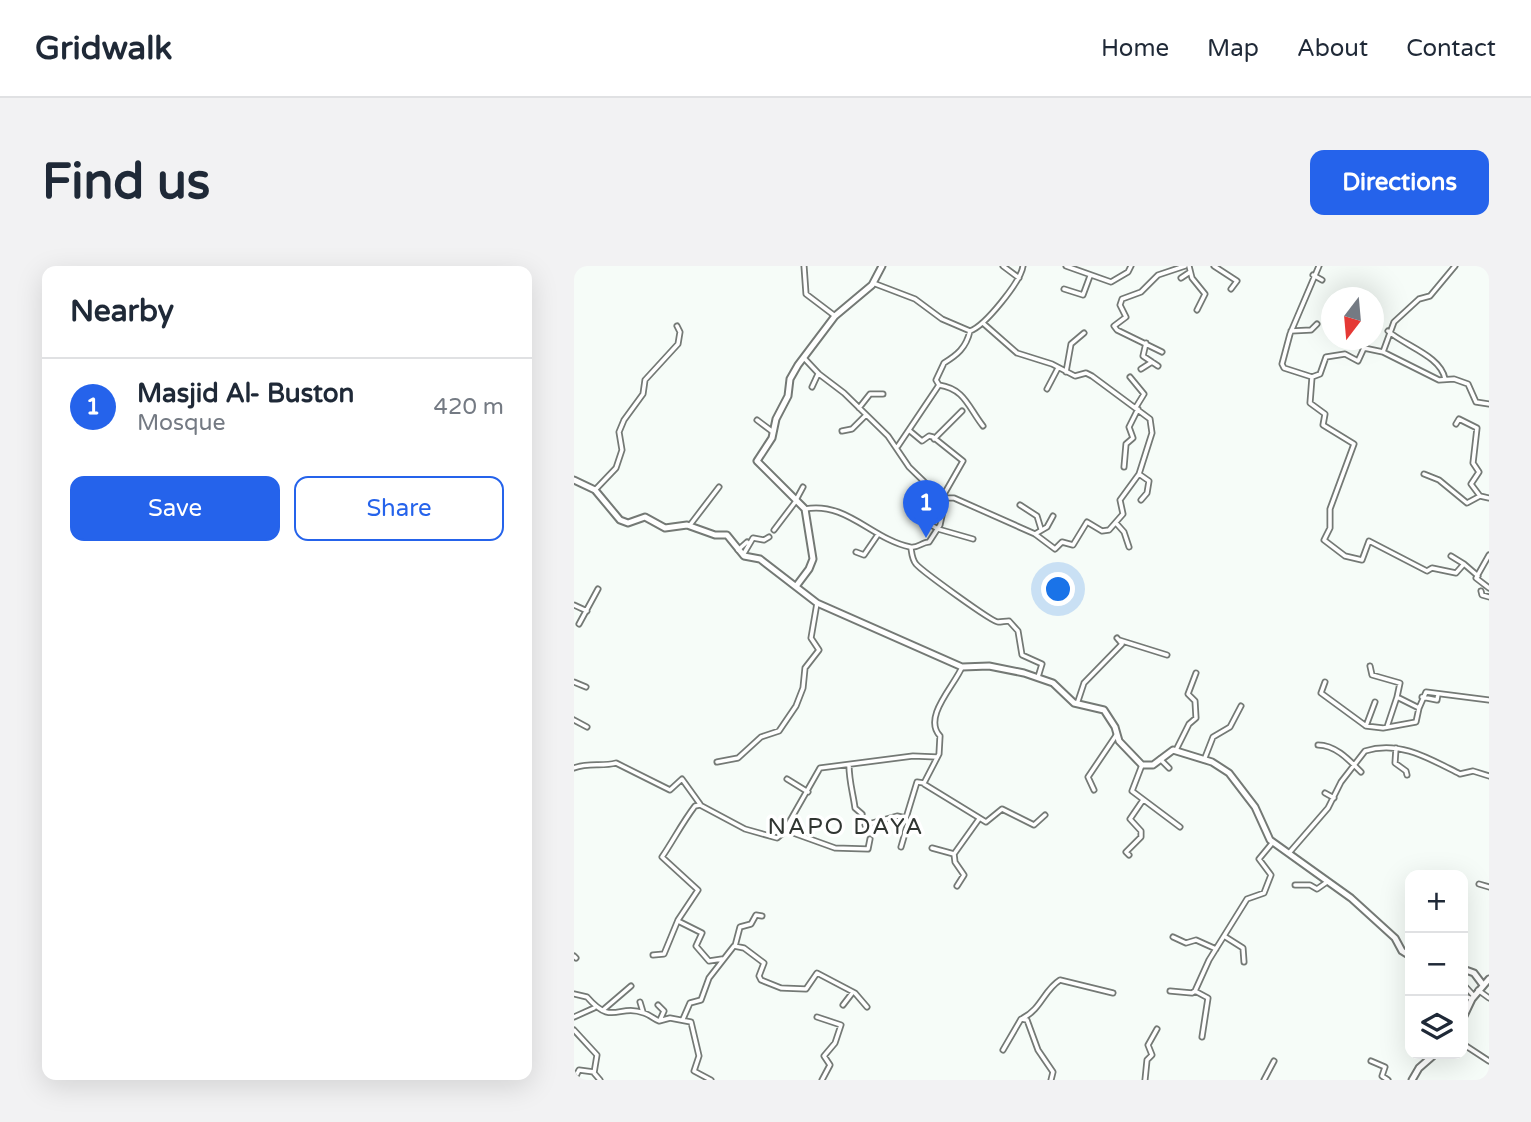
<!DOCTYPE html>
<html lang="en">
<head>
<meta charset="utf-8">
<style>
  :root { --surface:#fff; --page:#f2f2f3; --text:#1f2937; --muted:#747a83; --line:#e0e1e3; --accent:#2563eb }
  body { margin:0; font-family:"Varela Round",sans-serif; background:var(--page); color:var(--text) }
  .controls { position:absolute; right:21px; bottom:21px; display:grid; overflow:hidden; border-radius:14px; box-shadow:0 7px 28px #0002 }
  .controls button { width:63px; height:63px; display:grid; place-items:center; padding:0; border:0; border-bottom:2px solid var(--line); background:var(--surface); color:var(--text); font:35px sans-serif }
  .compass { position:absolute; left:747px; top:21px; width:63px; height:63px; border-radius:50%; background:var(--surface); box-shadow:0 7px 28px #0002; rotate:196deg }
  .you { position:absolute; left:485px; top:324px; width:24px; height:24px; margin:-18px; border:5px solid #fff; border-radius:50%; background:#1a73e8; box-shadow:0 0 0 10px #1a73e833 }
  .badge { display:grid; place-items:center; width:46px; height:46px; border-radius:50%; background:var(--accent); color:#fff; font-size:23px; font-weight:700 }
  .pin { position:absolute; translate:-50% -58px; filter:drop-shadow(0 2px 4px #0008) }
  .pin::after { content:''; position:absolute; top:37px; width:24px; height:21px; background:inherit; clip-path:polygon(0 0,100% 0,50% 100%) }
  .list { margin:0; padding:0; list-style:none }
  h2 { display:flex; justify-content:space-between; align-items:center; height:91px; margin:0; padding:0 28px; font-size:30px }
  h2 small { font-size:23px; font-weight:400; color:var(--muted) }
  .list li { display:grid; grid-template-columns:46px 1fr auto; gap:21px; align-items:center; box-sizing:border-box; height:98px; padding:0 28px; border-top:2px solid var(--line) }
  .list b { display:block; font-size:26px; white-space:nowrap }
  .list p { margin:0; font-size:23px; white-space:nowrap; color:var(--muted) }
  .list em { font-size:23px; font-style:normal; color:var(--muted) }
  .actions { display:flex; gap:14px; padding:21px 28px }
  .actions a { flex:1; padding:16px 0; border:2px solid var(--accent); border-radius:14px; text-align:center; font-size:24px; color:var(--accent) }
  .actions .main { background:var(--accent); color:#fff }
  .icon { flex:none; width:38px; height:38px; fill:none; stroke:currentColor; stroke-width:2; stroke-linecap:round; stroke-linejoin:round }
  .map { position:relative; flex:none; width:915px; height:814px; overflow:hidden; border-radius:14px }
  header { display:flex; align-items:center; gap:42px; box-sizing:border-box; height:98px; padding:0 35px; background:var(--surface); border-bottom:2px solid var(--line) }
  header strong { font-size:33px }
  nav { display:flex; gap:38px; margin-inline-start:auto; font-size:24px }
  .intro { display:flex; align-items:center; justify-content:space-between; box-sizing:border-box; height:168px; padding:0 42px }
  h1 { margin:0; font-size:49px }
  .button { padding:18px 32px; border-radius:14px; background:var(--accent); color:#fff; font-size:24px; font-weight:700 }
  main { display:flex; gap:42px; padding:0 42px }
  aside { flex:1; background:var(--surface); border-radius:14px; box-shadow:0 7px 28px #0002 }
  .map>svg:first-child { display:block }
</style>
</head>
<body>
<header>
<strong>Gridwalk</strong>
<nav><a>Home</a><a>Map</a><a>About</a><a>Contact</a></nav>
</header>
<div class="intro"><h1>Find us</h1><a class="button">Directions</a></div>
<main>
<aside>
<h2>Nearby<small></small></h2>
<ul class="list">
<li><span class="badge">1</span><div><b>Masjid Al- Buston</b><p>Mosque</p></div><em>420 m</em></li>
</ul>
<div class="actions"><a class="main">Save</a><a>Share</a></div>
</aside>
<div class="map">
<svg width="915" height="814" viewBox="0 0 915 814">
  <rect width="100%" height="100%" fill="#f6fcf8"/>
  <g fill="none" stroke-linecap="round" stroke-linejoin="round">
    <defs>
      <path id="minor" d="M 230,0 L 232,28 L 261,50
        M 429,0 L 445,12
        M 492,0 L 537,16 L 554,6 L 557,0
        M 615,0 L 618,12 L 631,28 L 623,44
        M 640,0 L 663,15 L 657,23
        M 745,0 L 716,68 L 708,98 L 710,102 L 738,111 L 736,137 L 751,148 L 749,159 L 780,178 L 756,243 L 756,262 L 750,274 L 771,290 L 788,294 L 795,275 L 853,305 L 858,302 L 882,307 L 890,298 L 904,310
        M 739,9 L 748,14
        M 607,12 L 616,6
        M 299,17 L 341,33 L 368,53 L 396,65
        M 490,23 L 509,29 L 516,10
        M 410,58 L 443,87 L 478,98 L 501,110 L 512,107 L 518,110 L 576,153 L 578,167 L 565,208 L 575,215 L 573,227 L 567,234
        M 717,65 L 737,64 L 743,58
        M 814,65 C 831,80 867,90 871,113
        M 572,77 L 569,90 L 584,100
        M 588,86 L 543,64 L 540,60 L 552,51 L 546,39 L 548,33 L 567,26 L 584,9 L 611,0
        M 809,86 L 865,114 L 880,113 L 894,118 L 902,136 L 915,138
        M 230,92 L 245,108 L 270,127 L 314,170 L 335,201 L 371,236 L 366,259 L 355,276 C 348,276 343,283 336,281 C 298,273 272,235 231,243
        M 567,103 L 578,96
        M 492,106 L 497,78 L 510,67
        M 556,111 L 570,128 L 562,141
        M 738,111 L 746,108 L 752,91 L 771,88 L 784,95 L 790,82 L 809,86 L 820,56 L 845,33 L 856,30 L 881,0
        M 238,121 L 244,108
        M 473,123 L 484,102
        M 285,142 L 296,128 L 309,128
        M 183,154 L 199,166
        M 882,158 L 885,153 L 903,162 L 899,197 L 905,206 L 897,218 L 906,230 L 915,232
        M 409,160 C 394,141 391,123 365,119 L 362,114 L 370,97 C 383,89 392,82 396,65 C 411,60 447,15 449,0
        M 268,165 L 278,163 L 292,149
        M 336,165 L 348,175 L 355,170 L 359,171 L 389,195 L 369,230
        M 360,173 L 388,145
        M 324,180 L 365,119
        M 550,201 L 552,178 L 559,172 L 555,161 L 564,143
        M 850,208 L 865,214 L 893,237 L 906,230
        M 21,224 L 42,202 L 48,184 L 45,166 L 50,154 L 69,128 L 71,114 L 104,78 L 106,66 L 103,60
        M 371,232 L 380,232 L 461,268 L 481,283 L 488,276 L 499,279 L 513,256 L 528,265 L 535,264 L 549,248 L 546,234 L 565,208
        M 222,234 L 229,221
        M 446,239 L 463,250 L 467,263
        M 343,251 L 364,263 L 399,273
        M 542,257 L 550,266 L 555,281
        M 116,259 L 145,221
        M 200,264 L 222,235
        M 461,268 L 473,261 L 479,250
        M 337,282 C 338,289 338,293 342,298 C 348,305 418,356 424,356 C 428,356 431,355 435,355 L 444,365 L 448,389 L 468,398 L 464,411
        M 164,284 L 173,276
        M 282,286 L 290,289 L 303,270
        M 169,289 L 179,272 L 190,274 L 195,271
        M 915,289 L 902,312 L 915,322
        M 877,290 L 890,298
        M 907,325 L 908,329 L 915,331
        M 0,339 L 13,345
        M 5,358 L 24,323
        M 545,374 L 593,389
        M 796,400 L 798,409 L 826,417 L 823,431 L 845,442 L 852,426 L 915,434
        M 0,416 L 12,421
        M 751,416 L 747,427 L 792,460 L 809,462 L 842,456 L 845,442
        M 848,431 L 863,434 L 864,428
        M 503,438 L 510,417 L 548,378 L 543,372
        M 0,454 L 13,461
        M 792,460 L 801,436
        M 813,461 L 823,431
        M 744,479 C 762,479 776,495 787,506
        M 822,482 L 821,497 L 832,505 L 833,509
        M 602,484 L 615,458 L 622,452 L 621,435 L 614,428 L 622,407
        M 586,493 L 595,502
        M 630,494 L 639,471 L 656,461 L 667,440
        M 143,496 L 164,492 L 187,471 L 205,465 L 222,440 L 229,422 L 231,402 L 245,384 L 237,372 L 243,337
        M 275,499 C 275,515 279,527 281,542 L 288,548
        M 568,499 L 558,525 L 606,561
        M 0,502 C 15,496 28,501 42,497 L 96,524 L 108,513 L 126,538
        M 213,513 L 234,526
        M 350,518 L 412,556 L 428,543 L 460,559 L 471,549
        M 520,524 L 514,511 L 543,468
        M 751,527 L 760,532
        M 291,559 L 323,550 L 332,552 L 343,516 L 350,517 L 365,488 L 366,470 C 348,451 381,419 388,401
        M 211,564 L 261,582 L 294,583 L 296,573
        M 327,581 L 334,557 L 332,552
        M 358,582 L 380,588
        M 715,587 L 754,542 L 767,516 L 791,485 C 826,474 856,493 886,508 L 899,505 L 915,510
        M 555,589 L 552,586 L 567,571 L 567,565 L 556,553 L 569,534
        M 905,618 L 915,621
        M 721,619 L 736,619 L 743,623 L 753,616
        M 383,620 L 390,609 L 381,596 L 380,588 L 405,553
        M 104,655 L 128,667 L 122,680 L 135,695 L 148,693
        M 650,670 L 669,682 L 670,696
        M 599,671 L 612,677 L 622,674 L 642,683
        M 161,680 L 166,661 L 177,658 L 182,649 L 188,650
        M 79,689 L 90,688 L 104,654 L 124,624 L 88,591 C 99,575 108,557 121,540 L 126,539 L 171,563 L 203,572 L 209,567 L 246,502 L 339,490 L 363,491
        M 0,690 L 2,692
        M 889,718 L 900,730
        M 904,724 L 915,732
        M 596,725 L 618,727 L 621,725
        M 0,728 L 13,731 C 39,761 44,737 70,747 C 76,749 80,753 85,755 L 96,752 L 117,756 L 125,790 L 120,805 L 137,814
        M 889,729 L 898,733
        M 66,736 L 69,746
        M 84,739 L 90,745 L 86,754
        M 269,739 L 279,726
        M 29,744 L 57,720
        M 0,751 L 20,742
        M 243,751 L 267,759 L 261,777 L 250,790 L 256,799 L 248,814
        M 449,752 C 467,743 470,724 486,714 L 539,727
        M 109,753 L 116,737 L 127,734 L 135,712 L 160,680 L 170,682 L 190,697 L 185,710 L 187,714 L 207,722 L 232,723 L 243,707 L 281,727 L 293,741
        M 0,764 L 23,789 L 20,807 L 26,814
        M 628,771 L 634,732 L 621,725 L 635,694 L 673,633 L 690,627 L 697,609 L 685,593 L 699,576
        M 889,778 L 915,795
        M 429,784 L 447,753 L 453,754 L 464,784 L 479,806 L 477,814
        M 797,795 L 811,801 L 808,810 L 814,814
        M 0,814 L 5,804 L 20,806
        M 571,814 L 573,794 L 578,789 L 574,779 L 583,763
        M 690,814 L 700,795"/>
      <path id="tertiary" d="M 0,214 L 21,224 L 46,254 L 54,257 L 71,251 L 91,262 L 113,259 L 141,269 L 153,269 L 170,290 L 186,293 L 243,337 L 388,401 L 415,400 L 450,407 L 479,417 L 500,437 L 530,444 L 541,461 L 545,475 L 568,499 L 579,499 L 599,484 L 638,496 L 655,507 L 681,541 L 696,574 L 777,632 L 821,672 L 828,685 L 836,690
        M 223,319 L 235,303 L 239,293 L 231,243 L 183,195 L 198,172 L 202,153 L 214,130 L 216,113 L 224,99 L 261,50 L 298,19 L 308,0
        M 889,703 L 900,707 L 909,719
        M 889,752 L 898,733 L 915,713
        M 838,814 L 845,802 L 861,788"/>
    </defs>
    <use href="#minor" stroke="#747975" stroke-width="7"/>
    <use href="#tertiary" stroke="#747975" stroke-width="9"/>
    <use href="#minor" stroke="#fff" stroke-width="3.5"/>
    <use href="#tertiary" stroke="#fff" stroke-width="5"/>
  </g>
  <g text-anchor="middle" stroke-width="7" stroke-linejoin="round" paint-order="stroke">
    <g font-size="23" letter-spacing="2" fill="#303531" stroke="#fff">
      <text x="272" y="568">NAPO DAYA</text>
    </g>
  </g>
</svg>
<div class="controls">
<button>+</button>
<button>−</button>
<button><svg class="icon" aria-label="layers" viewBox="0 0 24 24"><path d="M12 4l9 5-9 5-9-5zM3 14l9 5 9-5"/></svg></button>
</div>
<svg class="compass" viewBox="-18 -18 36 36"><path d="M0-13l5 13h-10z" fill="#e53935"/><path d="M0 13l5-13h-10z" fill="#747a83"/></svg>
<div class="you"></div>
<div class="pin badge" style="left:352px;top:272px">1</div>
</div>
</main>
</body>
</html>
